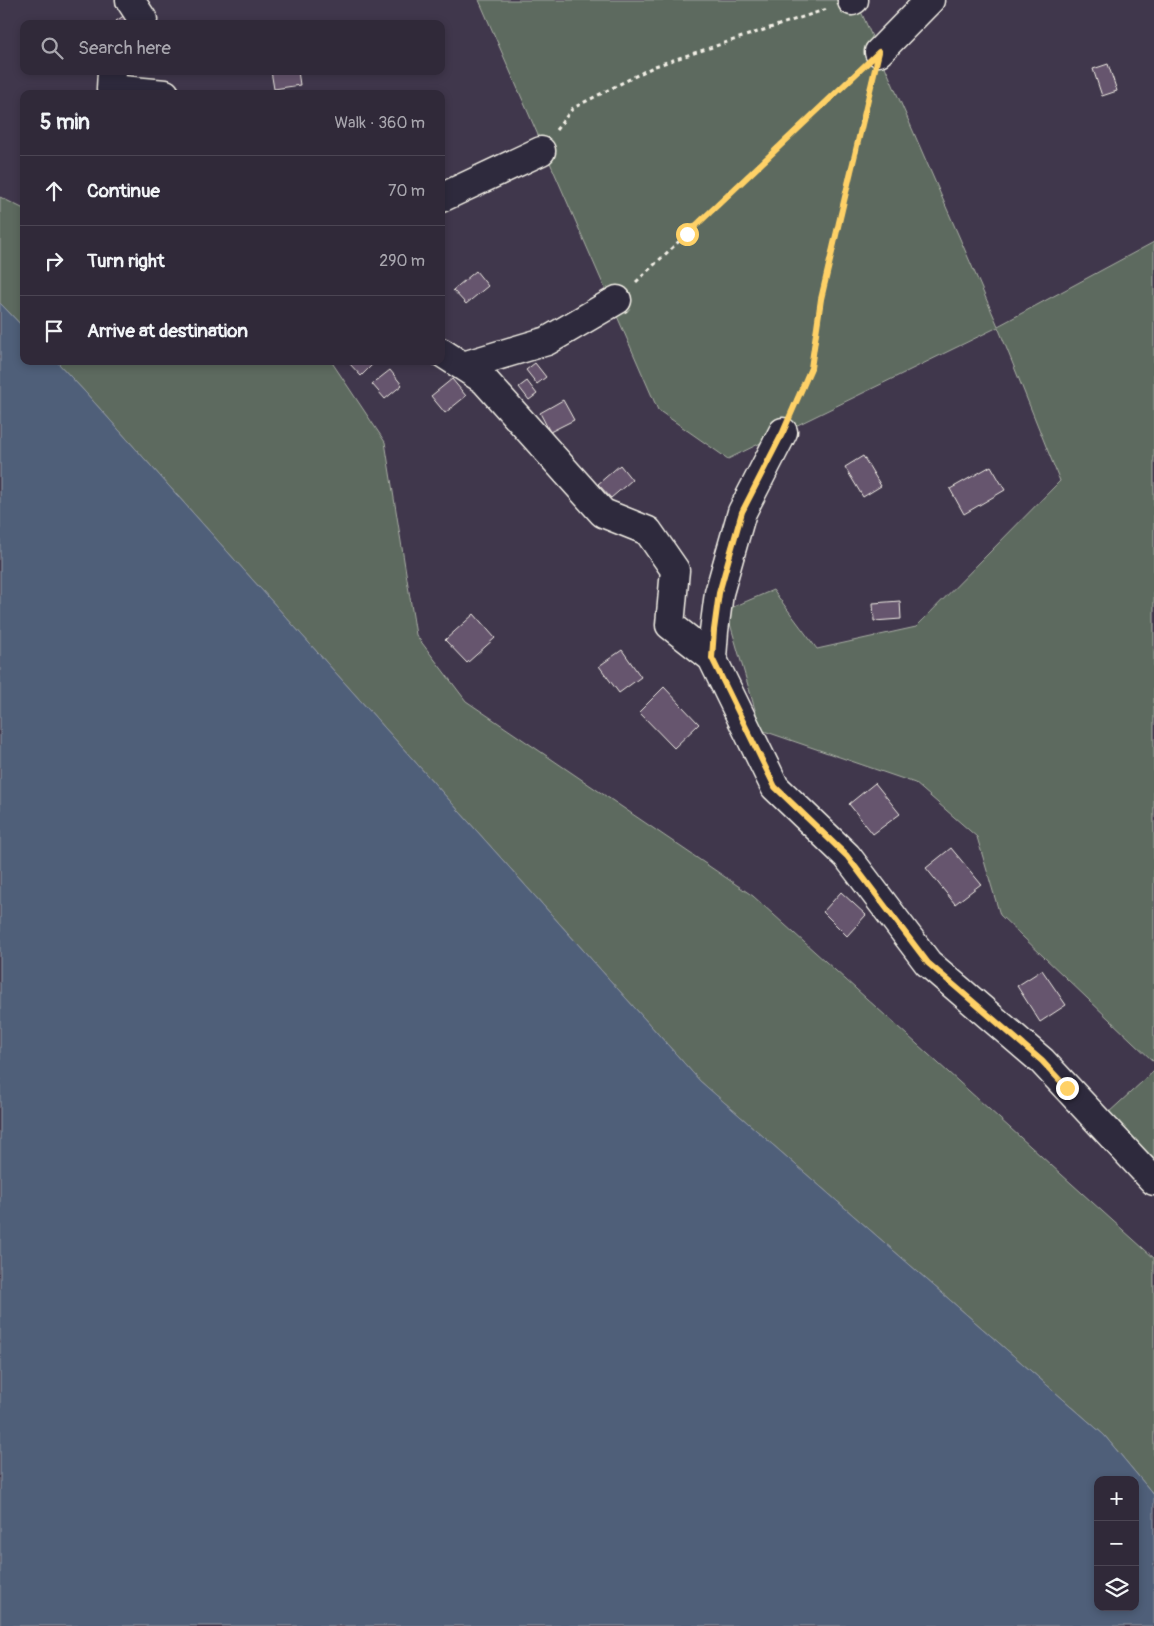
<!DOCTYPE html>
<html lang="en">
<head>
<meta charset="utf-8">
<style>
  :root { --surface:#302939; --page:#383141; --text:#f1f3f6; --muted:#a8a6ae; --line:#4b4553 }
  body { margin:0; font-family:Pangolin,sans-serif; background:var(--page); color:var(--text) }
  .controls { position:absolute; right:15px; bottom:15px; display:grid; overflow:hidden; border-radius:10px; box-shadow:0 2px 8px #0003 }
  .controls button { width:45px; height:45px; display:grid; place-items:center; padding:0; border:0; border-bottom:1px solid var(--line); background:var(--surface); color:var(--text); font:25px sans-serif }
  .stop { position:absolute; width:15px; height:15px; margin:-11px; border:4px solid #ffd166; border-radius:50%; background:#fff }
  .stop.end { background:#ffd166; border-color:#fff; box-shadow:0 1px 5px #0008 }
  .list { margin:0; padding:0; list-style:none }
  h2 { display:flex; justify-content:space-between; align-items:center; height:65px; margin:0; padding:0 20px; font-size:21px }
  h2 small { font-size:16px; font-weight:400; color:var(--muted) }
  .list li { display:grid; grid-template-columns:32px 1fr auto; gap:15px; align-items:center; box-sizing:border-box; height:70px; padding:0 20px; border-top:1px solid var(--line) }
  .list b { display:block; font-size:19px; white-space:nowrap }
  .list em { font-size:16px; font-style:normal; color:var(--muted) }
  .icon { flex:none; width:28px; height:28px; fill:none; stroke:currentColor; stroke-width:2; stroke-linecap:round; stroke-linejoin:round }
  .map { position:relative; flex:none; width:1154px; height:1626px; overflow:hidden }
  .search { position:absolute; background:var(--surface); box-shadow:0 2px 8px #0003; left:20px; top:20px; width:425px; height:55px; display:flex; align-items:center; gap:12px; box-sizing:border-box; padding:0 18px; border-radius:10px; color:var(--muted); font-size:19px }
  .panel { position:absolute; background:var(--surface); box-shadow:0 2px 8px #0003; left:20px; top:90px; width:425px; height:275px; border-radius:10px }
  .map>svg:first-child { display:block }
</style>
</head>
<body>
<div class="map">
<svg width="1154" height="1626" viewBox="0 0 1154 1626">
  <rect width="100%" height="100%" fill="#40374c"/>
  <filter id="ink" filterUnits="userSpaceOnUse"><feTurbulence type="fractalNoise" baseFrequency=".02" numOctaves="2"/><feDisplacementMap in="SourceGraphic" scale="10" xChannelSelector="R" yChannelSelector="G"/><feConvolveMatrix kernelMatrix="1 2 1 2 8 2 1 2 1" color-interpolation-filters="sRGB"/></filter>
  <g filter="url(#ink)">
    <path fill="#5d6a5f" stroke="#a8aea4" d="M 479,0 L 856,0 L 998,326 L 1154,242 L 1154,1062 L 1000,915 L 977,837 L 915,783 L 761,730 L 726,610 L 773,590 L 817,649 L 916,627 L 1060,481 L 998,327 L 728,459 L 658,410 Z
      M 0,197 L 24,209 L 24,328 L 0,303 Z
      M 56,361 L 331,361 L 385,442 L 416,635 L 466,701 L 753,896 L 1154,1258 L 1154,1495 L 1104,1435 L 700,1081 L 85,392 Z
      M 1154,1071 L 1154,1167 L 1108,1113 Z"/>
    <path fill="#4f5f79" stroke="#9199a5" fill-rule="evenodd" d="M 0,303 L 24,328 L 24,361 L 56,361 L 85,392 L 700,1081 L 1104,1435 L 1154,1495 L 1154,1626 L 0,1626 ZM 1098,1480 L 1135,1480 L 1135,1607 L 1098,1607 Z"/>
    <path fill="#66546e" stroke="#f4f1e8" d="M 128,13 L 130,24 L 118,24 L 116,21 Z
      M 1108,64 L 1117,91 L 1102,96 L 1093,69 Z
      M 271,71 L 298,71 L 300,85 L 274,89 Z
      M 476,271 L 488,286 L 466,304 L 453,290 Z
      M 351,361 L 376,361 L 361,376 L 349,363 Z
      M 535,363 L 546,377 L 537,384 L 526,370 Z
      M 390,370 L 402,385 L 385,399 L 372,384 Z
      M 452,379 L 466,396 L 445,413 L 431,396 Z
      M 527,381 L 537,394 L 529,400 L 519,387 Z
      M 563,400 L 574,420 L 550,432 L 540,413 Z
      M 863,456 L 881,486 L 863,497 L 845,467 Z
      M 620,465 L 632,480 L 611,498 L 598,484 Z
      M 991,466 L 1005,490 L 964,514 L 950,489 Z
      M 900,601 L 901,619 L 874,621 L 873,603 Z
      M 474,614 L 495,638 L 467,663 L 445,640 Z
      M 622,650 L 641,677 L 619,693 L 599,666 Z
      M 664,687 L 699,724 L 674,748 L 639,712 Z
      M 875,783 L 900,814 L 873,834 L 849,804 Z
      M 951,848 L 981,884 L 955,904 L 926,868 Z
      M 841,892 L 866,915 L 847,936 L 823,912 Z
      M 1042,970 L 1066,1005 L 1040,1022 L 1017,986 Z"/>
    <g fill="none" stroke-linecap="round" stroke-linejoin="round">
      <defs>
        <path id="minor" d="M 130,0 L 143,20 L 140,24
          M 852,1 L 854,0
          M 879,52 L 930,0
          M 112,71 L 111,89 L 165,94
          M 441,198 L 541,151
          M 441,352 L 484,380 L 603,513 L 648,531 L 675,570 L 670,625 L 712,658
          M 463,366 L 547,341 L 617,300
          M 783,432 L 742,512 L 719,593 L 714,631 L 712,658 L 775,787 L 847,856 L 928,963 L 1042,1061 L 1154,1181"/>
      </defs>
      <use href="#minor" stroke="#f4f1e8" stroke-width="31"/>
      <path stroke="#f4f1e8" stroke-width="3" stroke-dasharray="4 4" stroke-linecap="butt" d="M 556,130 L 573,108 L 655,66 L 827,9
        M 636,282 L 860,70
        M 793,408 L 811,368 L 821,299 L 873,77"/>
      <use href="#minor" stroke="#2f2a3d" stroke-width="28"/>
    </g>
  </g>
  <g fill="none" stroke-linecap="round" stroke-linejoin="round" filter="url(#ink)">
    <path stroke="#ffd166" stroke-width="6" d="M 687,234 L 879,52 L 821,299 L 811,368 L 783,432 L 742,512 L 719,593 L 714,630 L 712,658 L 775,787 L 847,856 L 928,963 L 1042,1061 L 1067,1088"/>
  </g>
</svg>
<div class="controls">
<button>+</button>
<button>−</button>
<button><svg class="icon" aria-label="layers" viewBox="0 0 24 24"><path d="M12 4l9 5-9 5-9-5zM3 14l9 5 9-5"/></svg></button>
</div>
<div class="stop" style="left:687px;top:234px"></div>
<div class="stop end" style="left:1067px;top:1088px"></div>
<div class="search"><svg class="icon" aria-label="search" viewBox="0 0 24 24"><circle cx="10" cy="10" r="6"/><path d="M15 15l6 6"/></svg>Search here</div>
<section class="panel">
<h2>5 min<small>Walk · 360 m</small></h2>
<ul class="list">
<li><svg class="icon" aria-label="ahead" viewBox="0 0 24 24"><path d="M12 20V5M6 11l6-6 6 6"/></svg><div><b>Continue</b></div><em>70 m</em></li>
<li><svg class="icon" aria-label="right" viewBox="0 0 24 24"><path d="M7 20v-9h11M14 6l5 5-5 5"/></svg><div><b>Turn right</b></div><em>290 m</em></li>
<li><svg class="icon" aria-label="arrive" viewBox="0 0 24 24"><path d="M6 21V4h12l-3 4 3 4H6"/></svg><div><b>Arrive at destination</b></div></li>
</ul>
</section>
</div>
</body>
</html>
